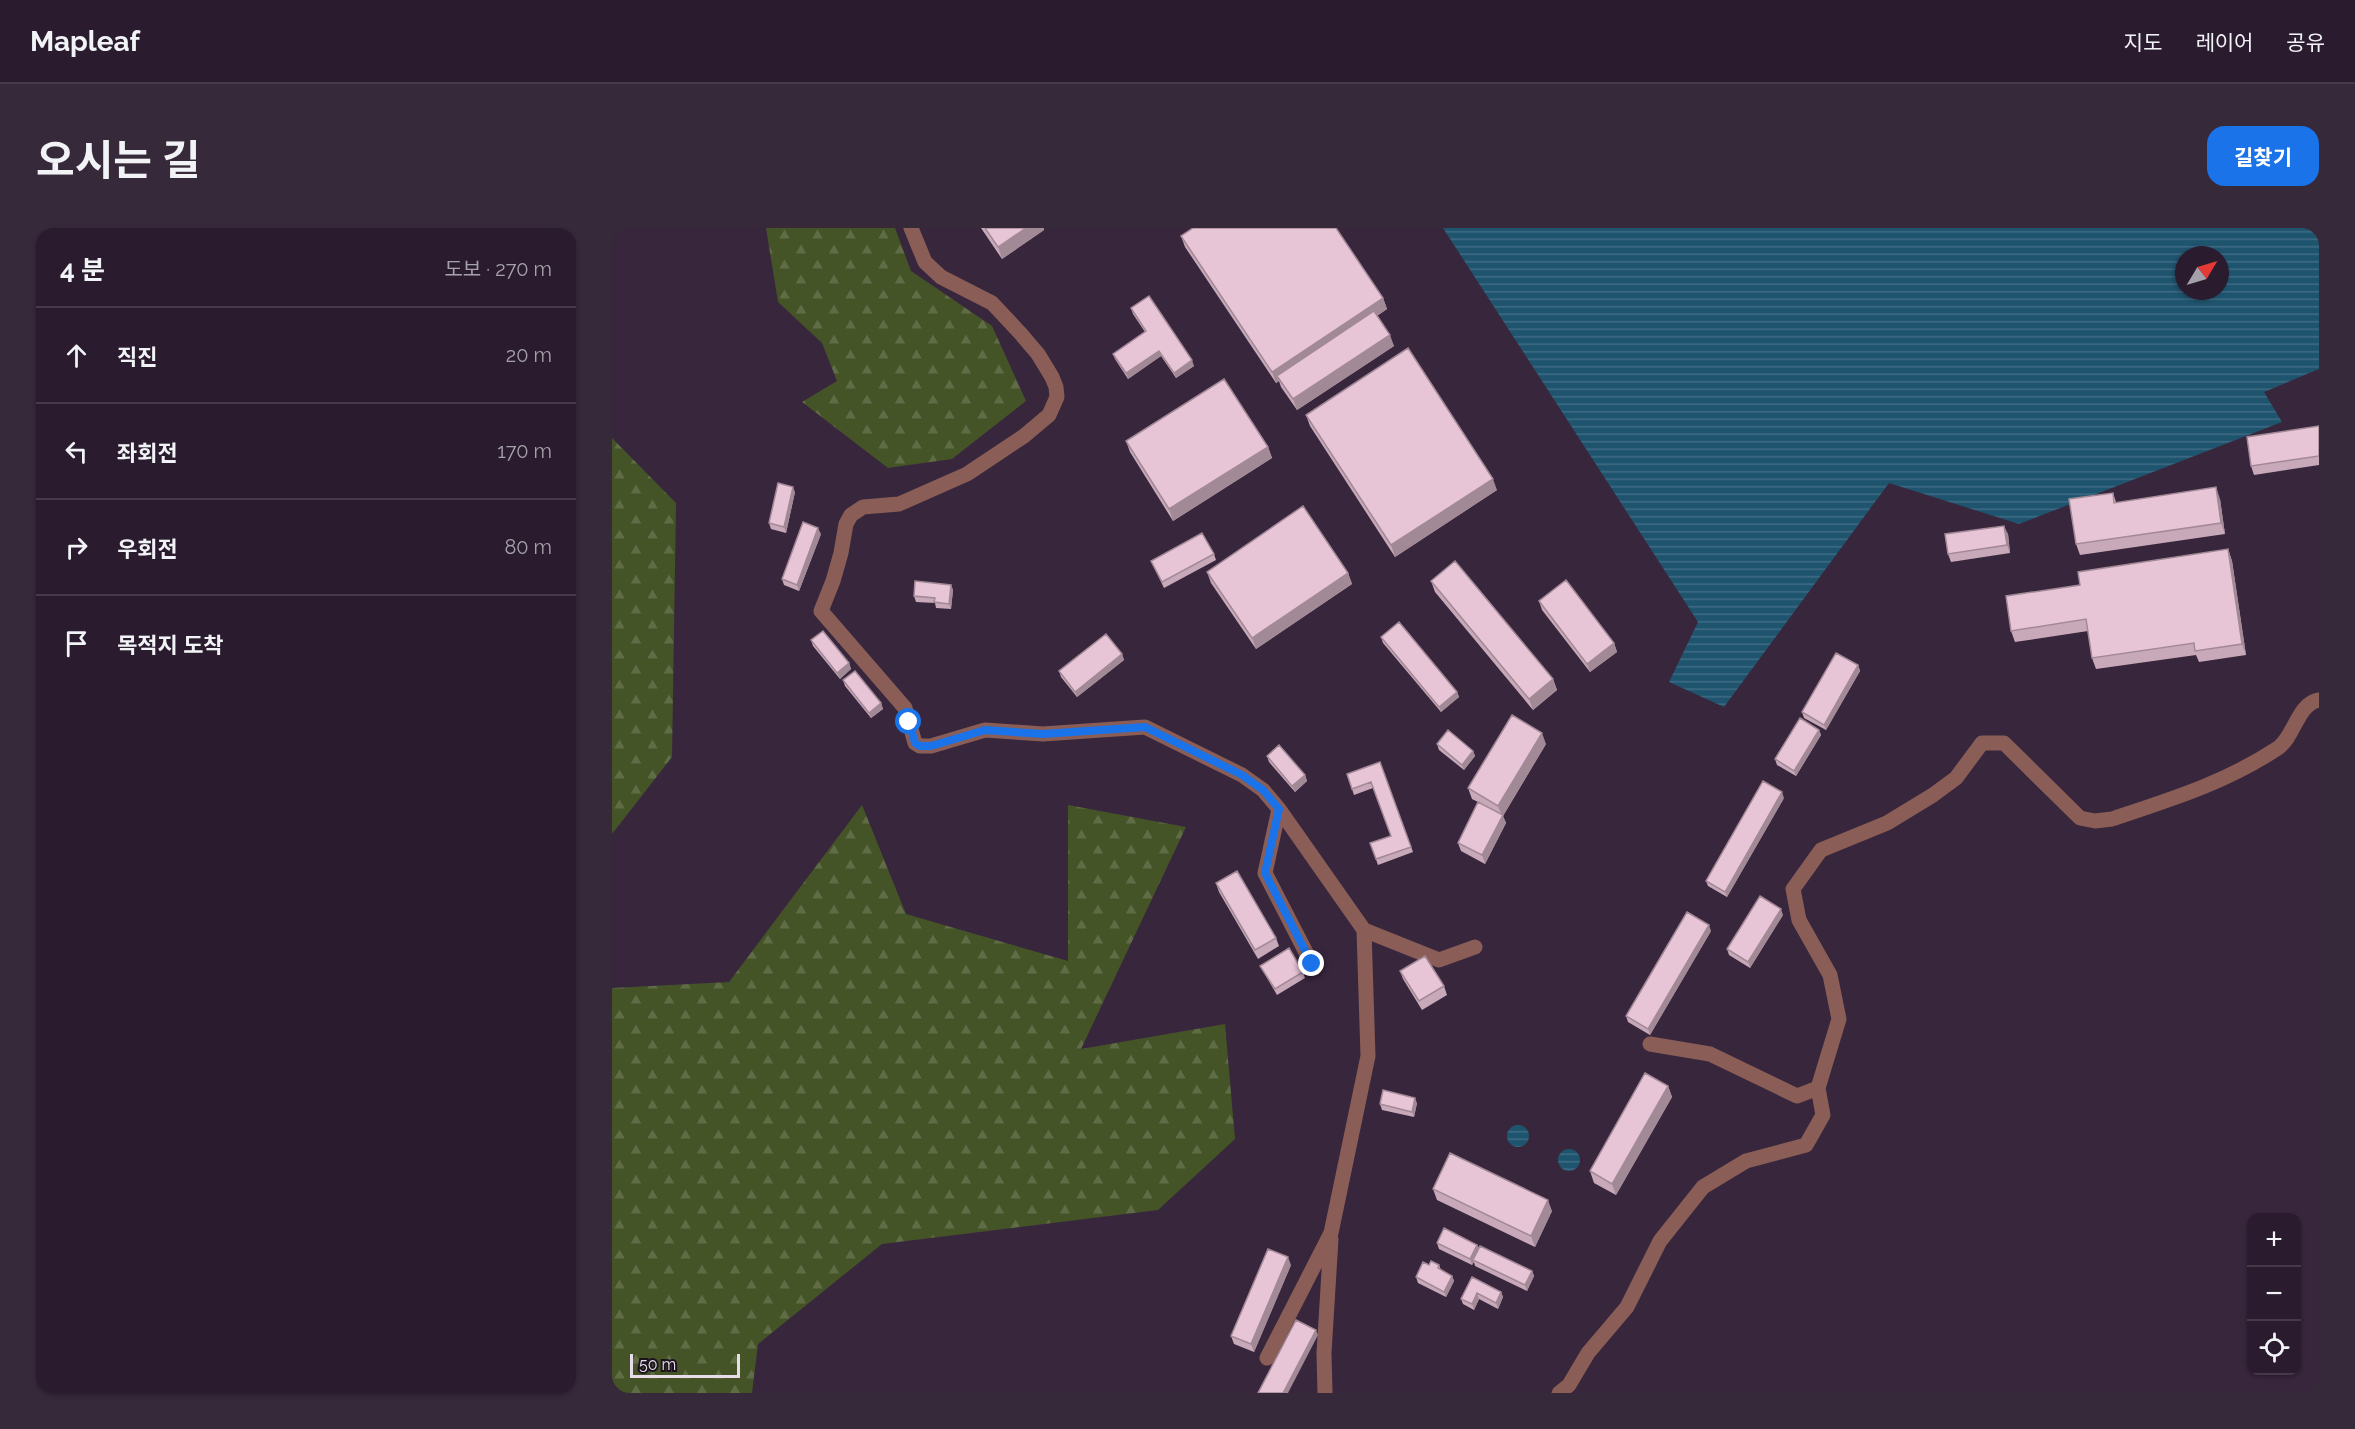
<!DOCTYPE html>
<html lang="ko">
<head>
<meta charset="utf-8">
<style>
  :root { --surface:#2a1c2e; --page:#36293a; --text:#f1f3f6; --muted:#a5a1aa; --line:#463a4a; --accent:#1a73e8 }
  body { margin:0; font-family:Raleway,"Noto Sans KR",sans-serif; background:var(--page); color:var(--text) }
  .controls { position:absolute; right:18px; bottom:18px; display:grid; overflow:hidden; border-radius:12px; box-shadow:0 2px 4px #0004 }
  .controls button { width:54px; height:54px; display:grid; place-items:center; padding:0; border:0; border-bottom:2px solid var(--line); background:var(--surface); color:var(--text); font:30px sans-serif }
  .compass { position:absolute; left:1563px; top:18px; width:54px; height:54px; border-radius:50%; background:var(--surface); box-shadow:0 2px 4px #0004; rotate:52deg }
  .scale { position:absolute; left:18px; bottom:15px; width:110px; box-sizing:border-box; padding-left:6px; border:3px solid #e8dceb; border-top:0; font-size:16px; line-height:21px; white-space:nowrap; color:#e8dceb; -webkit-text-stroke:4px #1b131d; paint-order:stroke }
  .stop { position:absolute; width:18px; height:18px; margin:-14px; border:4px solid #1a73e8; border-radius:50%; background:#fff }
  .stop.end { background:#1a73e8; border-color:#fff; box-shadow:0 2px 6px #0008 }
  .list { margin:0; padding:0; list-style:none }
  h2 { display:flex; justify-content:space-between; align-items:center; height:78px; margin:0; padding:0 24px; font-size:26px }
  h2 small { font-size:20px; font-weight:400; color:var(--muted) }
  .list li { display:grid; grid-template-columns:39px 1fr auto; gap:18px; align-items:center; box-sizing:border-box; height:96px; padding:0 24px; border-top:2px solid var(--line) }
  .list b { display:block; font-size:22px; white-space:nowrap }
  .list em { font-size:20px; font-style:normal; color:var(--muted) }
  .icon { flex:none; width:33px; height:33px; fill:none; stroke:currentColor; stroke-width:2; stroke-linecap:round; stroke-linejoin:round }
  .map { position:relative; flex:none; width:1707px; height:1165px; overflow:hidden; border-radius:18px }
  header { display:flex; align-items:center; gap:36px; box-sizing:border-box; height:84px; padding:0 30px; background:var(--surface); border-bottom:2px solid var(--line) }
  header strong { font-size:28px }
  nav { display:flex; gap:33px; margin-inline-start:auto; font-size:21px }
  .intro { display:flex; align-items:center; justify-content:space-between; box-sizing:border-box; height:144px; padding:0 36px }
  h1 { margin:0; font-size:42px }
  .button { padding:15px 27px; border-radius:18px; background:var(--accent); color:#fff; font-size:21px; font-weight:700 }
  main { display:flex; gap:36px; padding:0 36px }
  aside { flex:1; background:var(--surface); border-radius:18px; box-shadow:0 2px 4px #0004 }
  .map>svg:first-child { display:block }
</style>
</head>
<body>
<header>
<strong>Mapleaf</strong>
<nav><a>지도</a><a>레이어</a><a>공유</a></nav>
</header>
<div class="intro"><h1>오시는 길</h1><a class="button">길찾기</a></div>
<main>
<aside>
<h2>4 분<small>도보 · 270 m</small></h2>
<ul class="list">
<li><svg class="icon" aria-label="ahead" viewBox="0 0 24 24"><path d="M12 20V5M6 11l6-6 6 6"/></svg><div><b>직진</b></div><em>20 m</em></li>
<li><svg class="icon" aria-label="left" viewBox="0 0 24 24"><path d="M17 20v-9H6M10 6l-5 5 5 5"/></svg><div><b>좌회전</b></div><em>170 m</em></li>
<li><svg class="icon" aria-label="right" viewBox="0 0 24 24"><path d="M7 20v-9h11M14 6l5 5-5 5"/></svg><div><b>우회전</b></div><em>80 m</em></li>
<li><svg class="icon" aria-label="arrive" viewBox="0 0 24 24"><path d="M6 21V4h12l-3 4 3 4H6"/></svg><div><b>목적지 도착</b></div></li>
</ul>
</aside>
<div class="map">
<svg width="1707" height="1165" viewBox="0 0 1707 1165">
  <defs>
    <pattern id="forest-firs" width="22" height="20" patternUnits="userSpaceOnUse" patternTransform="scale(1.5)"><rect width="22" height="20" fill="#445427"/><path d="M5 1l3.5 6h-7zM16 11l3.5 6h-7z" fill="#5f6c46"/></pattern>
    <pattern id="water-rules" width="6" height="5" patternUnits="userSpaceOnUse" patternTransform="scale(1.5)"><rect width="6" height="5" fill="#1f546f"/><path d="M0 2.5h6" fill="none" stroke="#406c84"/></pattern>
  </defs>
  <rect width="100%" height="100%" fill="#38263d"/>
  <path fill="url(#forest-firs)" d="M 154,0 L 283,0 L 299,43 L 380,98 L 414,173 L 340,231 L 276,240 L 190,174 L 225,153 L 210,115 L 166,74 Z
    M 0,210 L 64,275 L 60,529 L 0,606 Z
    M 250,577 L 294,686 L 456,733 L 456,577 L 574,599 L 469,821 L 613,796 L 623,911 L 546,982 L 270,1016 L 146,1116 L 140,1165 L 0,1165 L 0,760 L 117,754 Z"/>
  <path fill="url(#water-rules)" fill-rule="evenodd" d="M 831,0 L 1707,0 L 1707,141 L 1652,164 L 1670,194 L 1407,296 L 1277,255 L 1112,479 L 1057,454 L 1086,394 ZM 1572,27 L 1608,27 L 1608,63 L 1572,63 Z
    M895 908a11 11 0 1 1 22 0a11 11 0 1 1-22 0Z
    M946 932a11 11 0 1 1 22 0a11 11 0 1 1-22 0Z"/>
  <g fill="none" stroke-linecap="round" stroke-linejoin="round">
    <path stroke="#8a5e56" stroke-width="15" d="M 299,0 L 313,34 L 329,49 L 380,75 L 409,106 L 426,126 L 440,149 L 444,159 L 445,169 L 437,187 L 412,208 L 355,246 L 287,276 L 251,279 L 239,287 L 234,296 L 229,325 L 221,353 L 209,383 L 293,480 L 303,515 L 308,518 L 319,518 L 373,502 L 431,506 L 533,499 L 630,547 L 651,562 L 667,581 L 752,702 L 827,732 L 863,719
      M 667,581 L 653,645 L 700,736
      M 1038,816 L 1098,826 L 1185,868 L 1206,860 L 1227,791 L 1218,747 L 1187,692 L 1181,661 L 1209,622 L 1275,595 L 1321,567 L 1344,550 L 1370,515 L 1392,515 L 1468,590 L 1483,593 L 1500,591 C 1560,571 1613,555 1666,520 C 1682,509 1686,475 1707,472
      M 655,1130 L 719,1005 L 756,828 L 752,702
      M 713,1165 L 712,1125 L 719,1011
      M 947,1165 L 957,1157 L 976,1125 L 1015,1079 L 1048,1013 L 1091,959 L 1134,933 L 1194,917 L 1211,887 L 1206,860"/>
  </g>
  <path fill="#c8a9b9" d="M 369,0 L 432,0 L 432,2 L 390,31 Z
    M 569,8 L 771,70 L 775,81 L 765,88 L 782,118 L 685,182 L 669,159 L 667,153 L 664,155 L 573,19 Z
    M 519,80 L 582,138 L 564,150 L 549,128 L 516,151 L 503,131 L 501,126 L 533,104 L 521,86 Z
    M 694,187 L 885,262 L 783,329 L 698,198 Z
    M 1707,198 L 1707,237 L 1642,247 L 1639,238 Z
    M 514,213 L 656,219 L 660,230 L 561,293 L 518,224 Z
    M 183,264 L 174,305 L 159,301 L 157,295 Z
    M 1501,265 L 1504,274 L 1608,271 L 1613,306 L 1468,327 L 1464,316 Z
    M 209,306 L 187,363 L 172,357 L 170,351 Z
    M 1396,306 L 1398,325 L 1339,334 L 1336,326 Z
    M 1616,321 L 1620,333 L 1634,427 L 1587,434 L 1584,427 L 1484,441 L 1480,430 L 1476,403 L 1403,414 L 1399,403 L 1468,357 Z
    M 602,326 L 604,332 L 552,360 L 539,333 Z
    M 595,344 L 736,345 L 740,356 L 644,421 L 599,355 Z
    M 819,353 L 941,451 L 945,462 L 921,482 L 823,364 Z
    M 339,357 L 341,362 L 339,381 L 324,380 L 323,375 L 304,374 L 302,368 Z
    M 927,373 L 1002,415 L 1005,424 L 978,444 L 930,382 Z
    M 769,409 L 845,464 L 847,469 L 829,484 L 771,415 Z
    M 199,412 L 237,435 L 239,441 L 228,451 L 201,418 Z
    M 510,426 L 512,432 L 465,469 L 449,449 L 447,443 Z
    M 1246,437 L 1248,443 L 1214,502 L 1192,490 L 1190,484 Z
    M 231,452 L 269,475 L 271,481 L 259,490 L 233,458 Z
    M 1207,502 L 1209,507 L 1184,548 L 1165,537 L 1163,531 Z
    M 825,516 L 861,523 L 863,528 L 852,542 L 827,522 Z
    M 934,516 L 891,588 L 894,595 L 873,636 L 849,623 L 846,615 L 866,574 L 860,571 L 856,560 Z
    M 655,528 L 693,547 L 695,553 L 683,564 L 657,534 Z
    M 768,534 L 801,624 L 766,637 L 758,615 L 779,608 L 761,560 L 742,567 L 735,546 Z
    M 1172,570 L 1115,669 L 1096,658 L 1094,653 Z
    M 604,655 L 664,710 L 667,718 L 646,731 L 607,664 Z
    M 1171,687 L 1138,740 L 1117,727 L 1115,721 Z
    M 1099,703 L 1038,807 L 1016,794 L 1014,788 Z
    M 648,738 L 691,744 L 693,750 L 665,767 L 651,743 Z
    M 788,743 L 832,758 L 835,767 L 810,782 L 791,751 Z
    M 1056,858 L 1060,869 L 1004,967 L 982,955 L 978,943 Z
    M 805,875 L 802,889 L 770,882 L 768,876 Z
    M 821,961 L 940,983 L 923,1019 L 825,972 Z
    M 825,1015 L 865,1017 L 867,1020 L 920,1043 L 922,1048 L 915,1063 L 863,1038 L 862,1034 L 860,1037 L 827,1021 Z
    M 679,1037 L 642,1124 L 622,1116 L 619,1108 Z
    M 817,1037 L 827,1037 L 829,1042 L 840,1048 L 842,1053 L 834,1069 L 806,1055 L 804,1049 Z
    M 860,1049 L 889,1064 L 891,1069 L 886,1081 L 867,1071 L 862,1082 L 851,1076 L 849,1071 Z"/>
  <path fill="#a28996" d="M 414,0 L 432,0 L 432,2 L 390,31 L 386,19 Z
    M 771,70 L 775,81 L 669,153 L 665,148 L 667,153 L 664,155 L 660,144 Z
    M 778,107 L 782,118 L 685,182 L 681,171 Z
    M 547,123 L 549,128 L 516,151 L 514,145 Z
    M 580,132 L 582,138 L 564,150 L 562,145 Z
    M 656,219 L 660,230 L 561,293 L 557,281 Z
    M 881,251 L 885,262 L 783,329 L 779,317 Z
    M 181,259 L 183,264 L 174,305 L 172,299 Z
    M 1604,259 L 1608,271 L 1613,306 L 1609,295 Z
    M 1392,298 L 1396,306 L 1398,325 L 1395,317 Z
    M 206,300 L 209,306 L 187,363 L 185,357 Z
    M 1616,321 L 1620,333 L 1634,427 L 1630,416 Z
    M 736,345 L 740,356 L 644,421 L 640,410 Z
    M 339,357 L 341,362 L 339,381 L 337,376 Z
    M 1002,415 L 1005,424 L 978,444 L 975,436 Z
    M 510,426 L 512,432 L 465,469 L 463,464 Z
    M 237,435 L 239,441 L 228,451 L 225,445 Z
    M 1246,437 L 1248,443 L 1214,502 L 1212,497 Z
    M 941,451 L 945,462 L 921,482 L 917,471 Z
    M 845,464 L 847,469 L 829,484 L 827,479 Z
    M 269,475 L 271,481 L 259,490 L 257,485 Z
    M 1207,502 L 1209,507 L 1184,548 L 1182,543 Z
    M 930,505 L 934,516 L 891,588 L 894,595 L 873,636 L 870,627 L 890,588 L 886,578 Z
    M 861,523 L 863,528 L 852,542 L 850,537 Z
    M 693,547 L 695,553 L 683,564 L 680,558 Z
    M 1170,564 L 1172,570 L 1115,669 L 1113,664 Z
    M 1169,681 L 1171,687 L 1138,740 L 1136,734 Z
    M 1097,697 L 1099,703 L 1038,807 L 1036,801 Z
    M 1056,858 L 1060,869 L 1004,967 L 1000,956 Z
    M 803,870 L 805,875 L 802,889 L 800,884 Z
    M 936,972 L 940,983 L 923,1019 L 919,1008 Z
    M 865,1017 L 867,1022 L 861,1032 L 862,1034 L 860,1037 L 858,1031 Z
    M 676,1029 L 679,1037 L 642,1124 L 639,1116 Z
    M 920,1043 L 922,1048 L 915,1063 L 913,1057 Z
    M 840,1048 L 842,1053 L 834,1069 L 832,1064 Z
    M 889,1064 L 891,1069 L 886,1081 L 884,1075 Z
    M 865,1065 L 867,1071 L 862,1082 L 860,1076 Z
    M 704,1102 L 706,1107 L 676,1165 L 671,1165 Z"/>
  <path fill="#e8c4d7" stroke="#a28996" stroke-width="1.5" d="M 373,0 L 414,0 L 386,19 Z
    M 581,0 L 724,0 L 771,70 L 660,144 L 569,8 Z
    M 537,68 L 580,132 L 562,145 L 547,123 L 514,145 L 501,126 L 534,103 L 519,80 Z
    M 762,83 L 778,107 L 681,171 L 665,148 Z
    M 796,120 L 881,251 L 779,317 L 694,187 Z
    M 612,151 L 656,219 L 557,281 L 514,213 Z
    M 1707,198 L 1707,228 L 1639,238 L 1635,209 Z
    M 166,255 L 181,259 L 172,299 L 157,295 Z
    M 1604,259 L 1609,295 L 1464,316 L 1457,271 L 1501,265 L 1502,275 Z
    M 691,278 L 736,345 L 640,410 L 595,344 Z
    M 191,294 L 206,300 L 185,357 L 170,351 Z
    M 1392,298 L 1395,317 L 1336,326 L 1333,306 Z
    M 590,305 L 602,326 L 550,354 L 539,333 Z
    M 1616,321 L 1630,416 L 1583,423 L 1582,415 L 1480,430 L 1474,391 L 1399,403 L 1394,368 L 1468,357 L 1466,344 Z
    M 843,333 L 941,451 L 917,471 L 819,353 Z
    M 954,352 L 1002,415 L 975,436 L 927,373 Z
    M 303,353 L 339,357 L 337,376 L 322,374 L 323,370 L 302,368 Z
    M 787,394 L 845,464 L 827,479 L 769,409 Z
    M 211,403 L 237,435 L 225,445 L 199,412 Z
    M 494,406 L 510,426 L 463,464 L 447,443 Z
    M 1224,425 L 1246,437 L 1212,497 L 1190,484 Z
    M 243,443 L 269,475 L 257,485 L 231,452 Z
    M 900,487 L 930,505 L 886,578 L 856,560 Z
    M 1188,490 L 1207,502 L 1182,543 L 1163,531 Z
    M 836,502 L 861,523 L 850,537 L 825,516 Z
    M 667,517 L 693,547 L 680,558 L 655,528 Z
    M 768,534 L 799,619 L 764,631 L 758,615 L 779,608 L 759,554 L 740,561 L 735,546 Z
    M 1151,553 L 1170,564 L 1113,664 L 1094,653 Z
    M 866,574 L 891,587 L 870,627 L 846,615 Z
    M 625,643 L 664,710 L 643,722 L 604,655 Z
    M 1148,668 L 1169,681 L 1136,734 L 1115,721 Z
    M 1075,684 L 1097,697 L 1036,801 L 1014,788 Z
    M 677,720 L 691,744 L 663,761 L 648,738 Z
    M 813,728 L 832,758 L 807,773 L 788,743 Z
    M 1033,845 L 1056,858 L 1000,956 L 978,943 Z
    M 771,862 L 803,870 L 800,884 L 768,876 Z
    M 838,925 L 936,972 L 919,1008 L 821,961 Z
    M 832,1000 L 865,1017 L 858,1031 L 825,1015 Z
    M 868,1018 L 920,1043 L 913,1057 L 861,1032 Z
    M 656,1021 L 676,1029 L 639,1116 L 619,1108 Z
    M 819,1033 L 827,1037 L 826,1040 L 840,1048 L 832,1064 L 804,1049 L 811,1034 L 817,1037 Z
    M 860,1049 L 889,1064 L 884,1075 L 865,1065 L 860,1076 L 849,1071 Z
    M 684,1092 L 704,1102 L 671,1165 L 646,1165 Z"/>
  <g fill="none" stroke-linecap="round" stroke-linejoin="round">
    <path stroke="#1a73e8" stroke-width="8" d="M 297,494 L 303,515 L 308,518 L 319,518 L 373,502 L 431,506 L 533,499 L 630,547 L 651,562 L 667,581 L 653,645 L 700,736"/>
  </g>
</svg>
<div class="controls">
<button>+</button>
<button>−</button>
<button><svg class="icon" aria-label="locate" viewBox="0 0 24 24"><circle cx="12" cy="12" r="6"/><path d="M12 2v4M12 18v4M2 12h4M18 12h4"/></svg></button>
</div>
<svg class="compass" viewBox="-18 -18 36 36"><path d="M0-13l5 13h-10z" fill="#e53935"/><path d="M0 13l5-13h-10z" fill="#a5a1aa"/></svg>
<div class="scale">50 m</div>
<div class="stop" style="left:297px;top:494px"></div>
<div class="stop end" style="left:700px;top:736px"></div>
</div>
</main>
</body>
</html>
